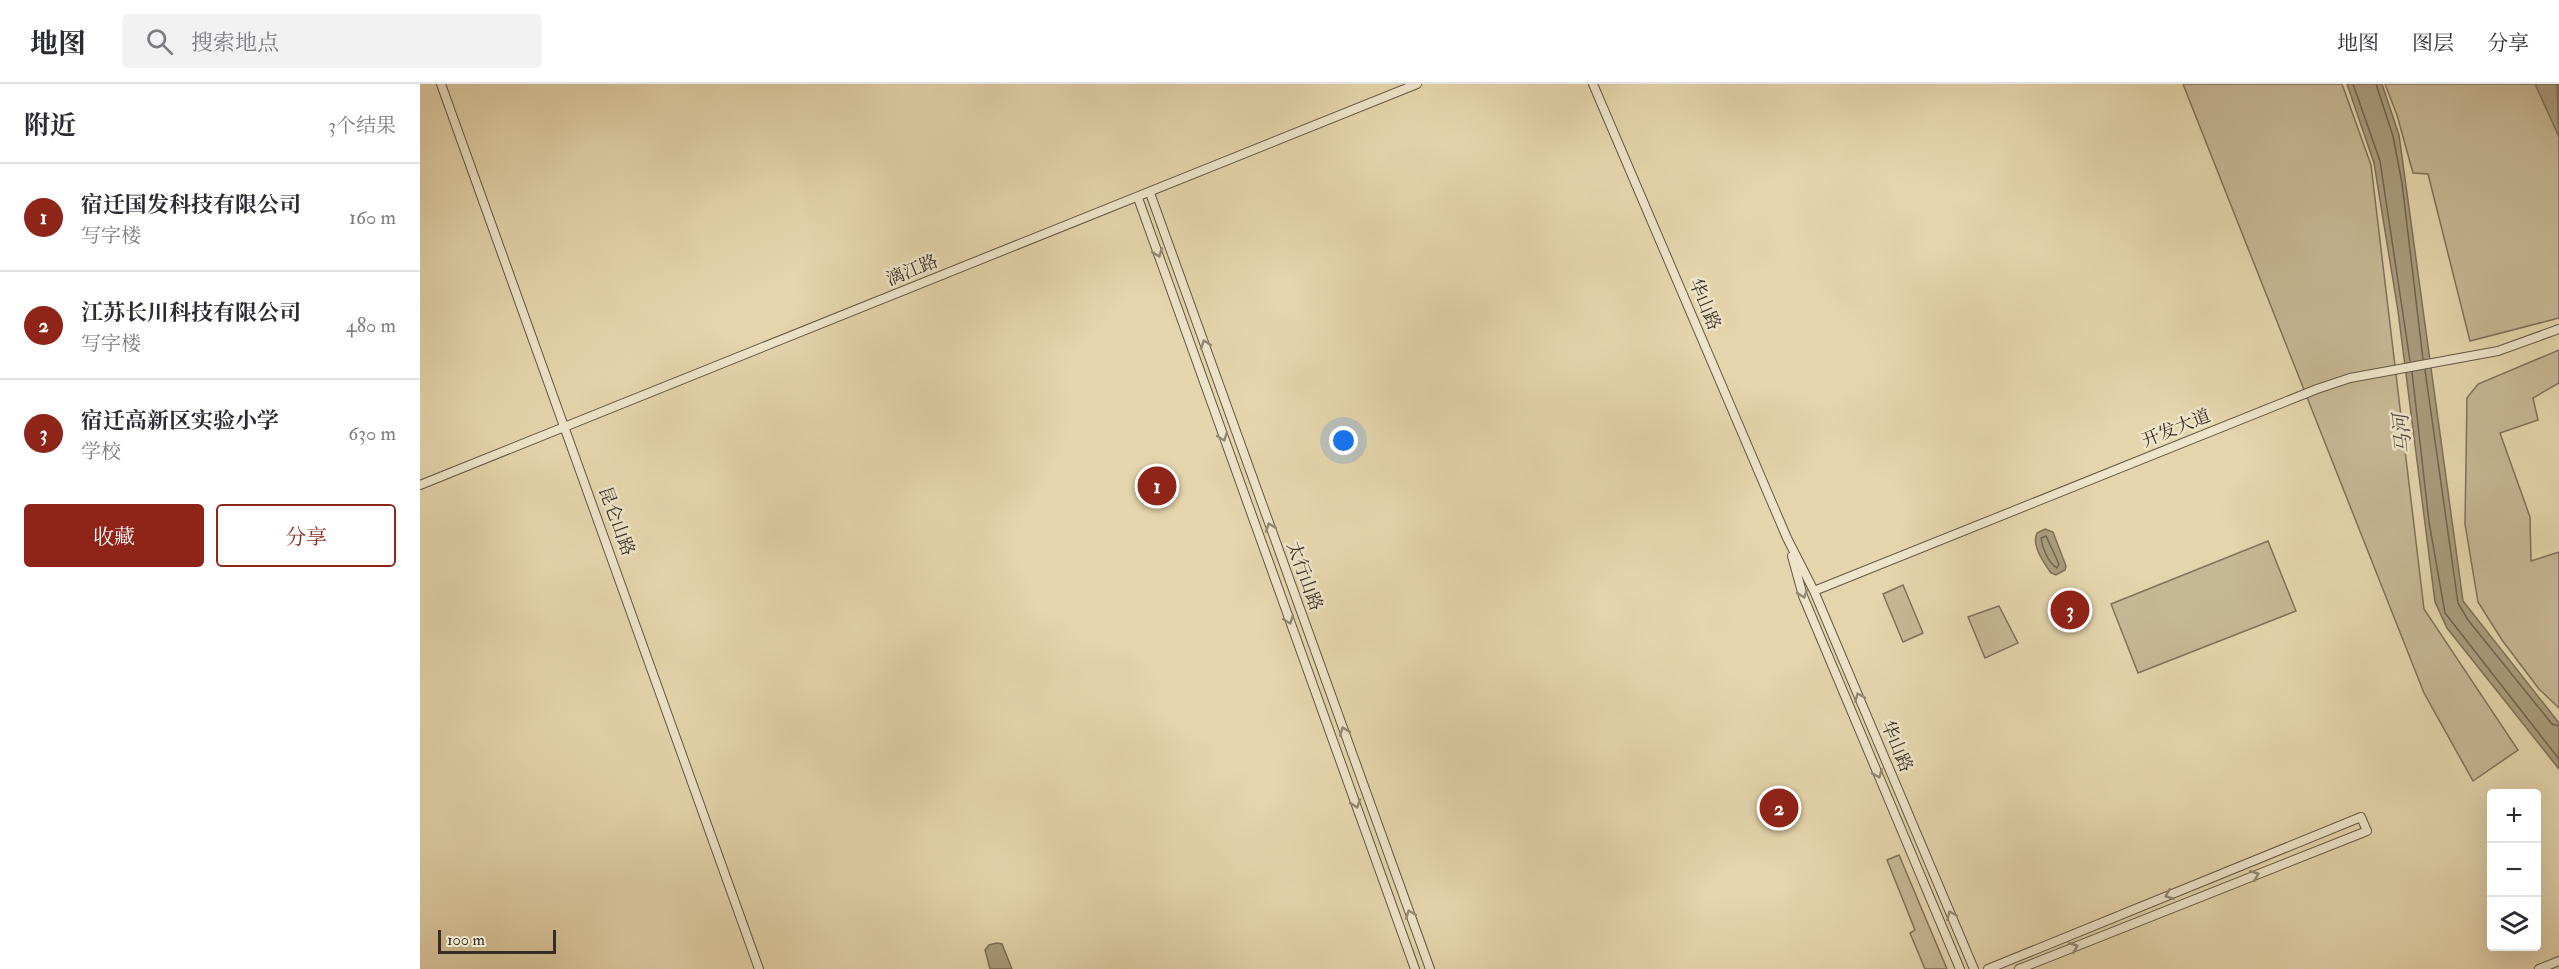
<!DOCTYPE html>
<html lang="zh">
<head>
<meta charset="utf-8">
<style>
  :root { --surface:#fff; --page:#f2f2f3; --text:#2b2b33; --muted:#7c7c81; --line:#e1e1e2; --accent:#8f2418 }
  body { margin:0; font-family:"IM FELL Double Pica","Noto Serif SC",serif; background:var(--page); color:var(--text) }
  .controls { position:absolute; right:18px; bottom:18px; display:grid; overflow:hidden; border-radius:6px; box-shadow:0 6px 24px #0002 }
  .controls button { width:54px; height:54px; display:grid; place-items:center; padding:0; border:0; border-bottom:2px solid var(--line); background:var(--surface); color:var(--text); font:30px sans-serif }
  .scale { position:absolute; left:18px; bottom:15px; width:118px; box-sizing:border-box; padding-left:6px; border:3px solid #372d23; border-top:0; font-size:16px; line-height:21px; white-space:nowrap; color:#372d23; -webkit-text-stroke:4px #eee4c9; paint-order:stroke }
  .you { position:absolute; left:924px; top:357px; width:21px; height:21px; margin:-15px; border:4px solid #fff; border-radius:50%; background:#1a73e8; box-shadow:0 0 0 9px #1a73e833 }
  .badge { display:grid; place-items:center; width:39px; height:39px; border-radius:50%; background:var(--accent); color:#fff; font-size:20px; font-weight:700 }
  .pin { position:absolute; translate:-50% -50%; border:3px solid #fff; box-shadow:0 2px 6px #0006 }
  .list { margin:0; padding:0; list-style:none }
  h2 { display:flex; justify-content:space-between; align-items:center; height:78px; margin:0; padding:0 24px; font-size:26px }
  h2 small { font-size:20px; font-weight:400; color:var(--muted) }
  .list li { display:grid; grid-template-columns:39px 1fr auto; gap:18px; align-items:center; box-sizing:border-box; height:108px; padding:0 24px; border-top:2px solid var(--line) }
  .list b { display:block; font-size:22px; white-space:nowrap }
  .list p { margin:0; font-size:20px; white-space:nowrap; color:var(--muted) }
  .list em { font-size:20px; font-style:normal; color:var(--muted) }
  .actions { display:flex; gap:12px; padding:18px 24px }
  .actions a { flex:1; padding:14px 0; border:2px solid var(--accent); border-radius:6px; text-align:center; font-size:21px; color:var(--accent) }
  .actions .main { background:var(--accent); color:#fff }
  .icon { flex:none; width:33px; height:33px; fill:none; stroke:currentColor; stroke-width:2; stroke-linecap:round; stroke-linejoin:round }
  .map { position:relative; flex:none; width:2139px; height:885px; overflow:hidden }
  header { display:flex; align-items:center; gap:36px; box-sizing:border-box; height:84px; padding:0 30px; background:var(--surface); border-bottom:2px solid var(--line) }
  header strong { font-size:28px }
  nav { display:flex; gap:33px; margin-inline-start:auto; font-size:21px }
  .search { width:420px; height:54px; background:var(--page); display:flex; align-items:center; gap:15px; box-sizing:border-box; padding:0 21px; border-radius:6px; color:var(--muted); font-size:22px }
  main { display:flex }
  aside { flex:1; background:var(--surface) }
  .map>svg:first-child { display:block }
</style>
</head>
<body>
<header>
<strong>地图</strong>
<div class="search"><svg class="icon" aria-label="search" viewBox="0 0 24 24"><circle cx="10" cy="10" r="6"/><path d="M15 15l6 6"/></svg>搜索地点</div>
<nav><a>地图</a><a>图层</a><a>分享</a></nav>
</header>
<main>
<aside>
<h2>附近<small>3个结果</small></h2>
<ul class="list">
<li><span class="badge">1</span><div><b>宿迁国发科技有限公司</b><p>写字楼</p></div><em>160 m</em></li>
<li><span class="badge">2</span><div><b>江苏长川科技有限公司</b><p>写字楼</p></div><em>480 m</em></li>
<li><span class="badge">3</span><div><b>宿迁高新区实验小学</b><p>学校</p></div><em>630 m</em></li>
</ul>
<div class="actions"><a class="main">收藏</a><a>分享</a></div>
</aside>
<div class="map">
<svg width="2139" height="885" viewBox="0 0 2139 885">
  <rect width="100%" height="100%" fill="#e5d5ac"/>
  <filter id="stains"><feTurbulence type="fractalNoise" baseFrequency=".00333" numOctaves="4"/><feColorMatrix values="0 0 0 0 .2 0 0 0 0 .09 0 0 0 0 .02 0 0 0 .5 -.17"/></filter>
  <radialGradient id="worn" r=".72"><stop offset=".6" stop-color="#630" stop-opacity="0"/><stop offset="1" stop-color="#630" stop-opacity=".3"/></radialGradient>
  <path fill="#c7b895" stroke="#7f725c" stroke-width="1.5" d="M 1763,0 L 1922,0 L 1951,81 L 2004,525 L 2098,666 L 2053,697 L 2004,609 Z
    M 1965,0 L 2139,0 L 2139,234 L 2050,257 L 2008,90 L 1993,89 L 1977,31 Z
    M 2139,266 L 2139,299 L 2113,314 L 2118,336 L 2080,349 L 2110,433 L 2111,477 L 2139,468 L 2139,624 L 2119,605 L 2082,556 L 2058,518 L 2045,440 L 2047,314 L 2058,300 Z
    M 1848,457 L 1876,527 L 1718,589 L 1691,520 Z
    M 1483,501 L 1503,549 L 1483,558 L 1463,510 Z
    M 1579,522 L 1598,559 L 1565,574 L 1548,533 Z
    M 1479,771 L 1527,885 L 1505,885 L 1490,849 L 1495,846 L 1467,776 Z"/>
  <path fill="#aa9c7d" stroke="#7c7059" stroke-width="1.5" d="M 1927,0 L 1962,0 L 1979,51 L 2043,517 L 2139,639 L 2139,685 L 2027,544 L 2015,518 L 1978,227 L 1954,79 Z
    M 2115,0 L 2137,0 L 2139,53 Z
    M 1625,445 L 1633,448 L 1646,482 L 1645,486 L 1636,491 L 1631,489 C 1624,479 1611,461 1617,449 Z
    M 577,859 L 582,860 L 592,885 L 570,885 L 565,866 L 569,861 Z"/>
  <g fill="none" stroke-linecap="round" stroke-linejoin="round">
    <path stroke="#706450" stroke-width="1.5" d="M 1933,0 L 1960,77 L 1990,277
      M 1956,0 L 1973,52 L 1982,99 L 2003,275
      M 2005,286 L 2038,519 L 2048,536 L 2132,640 L 2139,642
      M 1992,288 L 2009,438 L 2025,529 L 2139,675
      M 1626,452 L 1639,480 L 1637,484 C 1628,479 1622,463 1621,454 Z"/>
    <defs>
      <path id="minor" d="M 21,0 L 339,885
        M 1173,0 L 1367,454 L 1394,507 L 1554,885
        M 730,109 L 1010,885
        M 718,114 L 995,885
        M 0,401 L 997,0
        M 1372,472 L 1383,512 L 1540,885
        M 1394,507 L 1897,305 L 1930,294 L 2078,267 L 2139,245
        M 1568,885 L 1941,733 L 1947,747 L 1599,885
        M 2119,885 L 2139,877"/>
    </defs>
    <use href="#minor" stroke="#625745" stroke-width="10"/>
    <use href="#minor" stroke="#eee4c9" stroke-width="8"/>
  </g>
  <defs><path id="oneway-chevron" d="M-2-3.5L2.5 0L-2 3.5" fill="none" stroke-width="1.6" stroke-linecap="round" stroke-linejoin="round" transform="scale(1.5)"/></defs>
  <g stroke="#928876">
    <use href="#oneway-chevron" transform="translate(738 169) rotate(70)"/>
    <use href="#oneway-chevron" transform="translate(785 260) rotate(-110)"/>
    <use href="#oneway-chevron" transform="translate(803 353) rotate(70)"/>
    <use href="#oneway-chevron" transform="translate(850 443) rotate(-110)"/>
    <use href="#oneway-chevron" transform="translate(1383 510) rotate(71)"/>
    <use href="#oneway-chevron" transform="translate(869 536) rotate(70)"/>
    <use href="#oneway-chevron" transform="translate(1439 613) rotate(-113)"/>
    <use href="#oneway-chevron" transform="translate(924 647) rotate(-110)"/>
    <use href="#oneway-chevron" transform="translate(1458 690) rotate(67)"/>
    <use href="#oneway-chevron" transform="translate(936 720) rotate(71)"/>
    <use href="#oneway-chevron" transform="translate(1835 791) rotate(-22)"/>
    <use href="#oneway-chevron" transform="translate(1749 811) rotate(158)"/>
    <use href="#oneway-chevron" transform="translate(990 830) rotate(-110)"/>
    <use href="#oneway-chevron" transform="translate(1531 831) rotate(-113)"/>
    <use href="#oneway-chevron" transform="translate(1654 863) rotate(-22)"/>
  </g>
  <g text-anchor="middle" stroke-width="5" stroke-linejoin="round" paint-order="stroke">
    <g font-size="18" fill="#372d23" stroke="#eee4c9">
      <text transform="translate(492 186) rotate(-22)" y="6">漓江路</text>
      <text transform="translate(1285 220) rotate(67)" y="6">华山路</text>
      <text transform="translate(1756 344) rotate(-22)" y="6">开发大道</text>
      <text transform="translate(197 437) rotate(70)" y="6">昆仑山路</text>
      <text transform="translate(885 492) rotate(70)" y="6">太行山路</text>
      <text transform="translate(1477 662) rotate(67)" y="6">华山路</text>
    </g>
    <g font-size="20" font-style="italic" fill="#54493a" stroke="#eee4c9">
      <text transform="translate(1982 350) rotate(-96)" y="7">马河</text>
    </g>
  </g>
  <rect width="100%" height="100%" filter="url(#stains)"/>
  <rect width="100%" height="100%" fill="url(#worn)"/>
</svg>
<div class="controls">
<button>+</button>
<button>−</button>
<button><svg class="icon" aria-label="layers" viewBox="0 0 24 24"><path d="M12 4l9 5-9 5-9-5zM3 14l9 5 9-5"/></svg></button>
</div>
<div class="scale">100 m</div>
<div class="you"></div>
<div class="pin badge" style="left:737px;top:402px">1</div>
<div class="pin badge" style="left:1359px;top:724px">2</div>
<div class="pin badge" style="left:1650px;top:526px">3</div>
</div>
</main>
</body>
</html>
